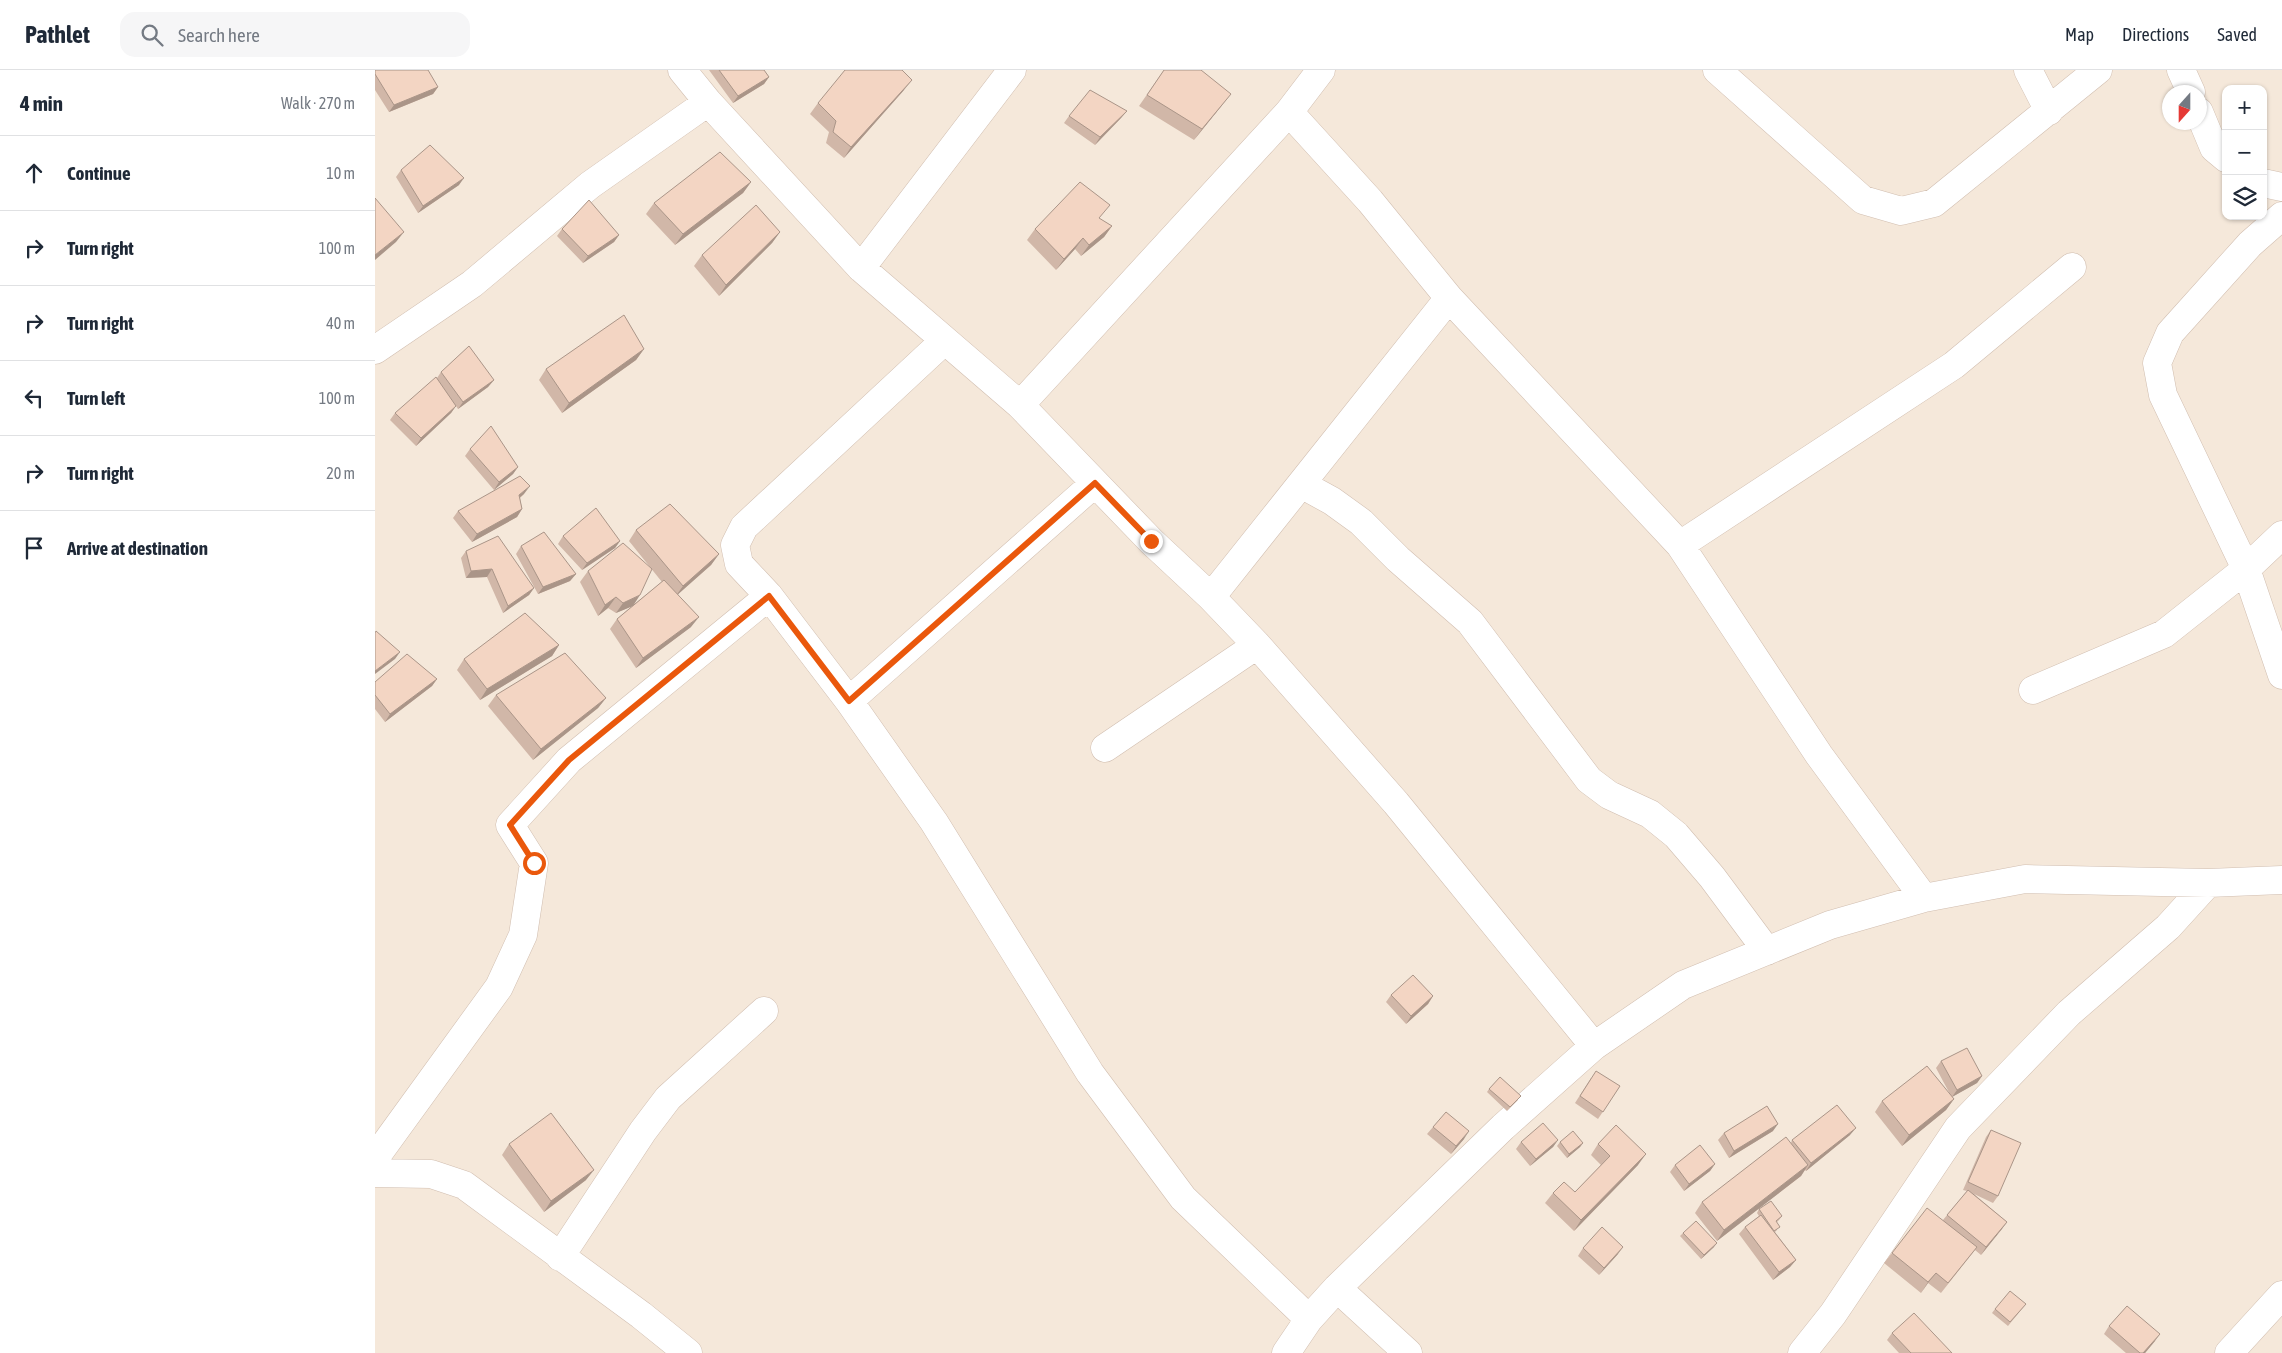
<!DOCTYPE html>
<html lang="en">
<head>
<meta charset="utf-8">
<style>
  :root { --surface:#fff; --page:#f6f6f7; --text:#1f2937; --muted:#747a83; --line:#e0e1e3 }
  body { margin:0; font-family:"Asap Condensed",sans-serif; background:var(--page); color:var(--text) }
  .controls { position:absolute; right:15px; top:15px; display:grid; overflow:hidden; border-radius:10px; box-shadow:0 1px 4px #0004 }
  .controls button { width:45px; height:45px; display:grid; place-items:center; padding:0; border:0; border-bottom:1px solid var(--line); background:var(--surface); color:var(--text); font:25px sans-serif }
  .compass { position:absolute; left:1787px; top:15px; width:45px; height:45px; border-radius:50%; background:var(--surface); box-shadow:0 1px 4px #0004; rotate:201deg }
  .stop { position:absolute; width:15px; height:15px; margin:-11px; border:4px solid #ea580c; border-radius:50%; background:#fff }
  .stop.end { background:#ea580c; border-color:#fff; box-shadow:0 1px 5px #0008 }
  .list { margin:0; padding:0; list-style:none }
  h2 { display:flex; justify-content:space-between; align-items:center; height:65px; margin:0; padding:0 20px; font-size:21px }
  h2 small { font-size:16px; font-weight:400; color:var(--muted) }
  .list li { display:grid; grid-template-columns:32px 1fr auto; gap:15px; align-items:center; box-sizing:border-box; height:75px; padding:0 20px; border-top:1px solid var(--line) }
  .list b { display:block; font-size:19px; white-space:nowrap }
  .list em { font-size:16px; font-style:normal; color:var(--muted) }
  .icon { flex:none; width:28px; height:28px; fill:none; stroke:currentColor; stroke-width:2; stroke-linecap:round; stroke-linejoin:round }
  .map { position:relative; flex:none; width:1907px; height:1283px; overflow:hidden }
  header { display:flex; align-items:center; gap:30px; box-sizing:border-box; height:70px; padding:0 25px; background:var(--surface); border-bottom:1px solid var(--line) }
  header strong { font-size:24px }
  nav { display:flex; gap:28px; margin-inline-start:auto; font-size:18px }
  .search { width:350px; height:45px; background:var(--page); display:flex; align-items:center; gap:12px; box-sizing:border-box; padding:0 18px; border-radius:15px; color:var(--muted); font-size:19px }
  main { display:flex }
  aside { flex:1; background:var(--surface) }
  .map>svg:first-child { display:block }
</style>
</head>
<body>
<header>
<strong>Pathlet</strong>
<div class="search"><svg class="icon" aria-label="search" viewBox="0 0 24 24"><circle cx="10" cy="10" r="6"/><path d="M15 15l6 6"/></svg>Search here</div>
<nav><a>Map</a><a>Directions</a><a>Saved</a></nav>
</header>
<main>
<aside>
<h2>4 min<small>Walk · 270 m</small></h2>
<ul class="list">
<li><svg class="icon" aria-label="ahead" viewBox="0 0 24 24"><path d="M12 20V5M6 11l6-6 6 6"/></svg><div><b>Continue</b></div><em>10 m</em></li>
<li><svg class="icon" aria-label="right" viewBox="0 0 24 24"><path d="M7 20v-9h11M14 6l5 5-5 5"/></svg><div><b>Turn right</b></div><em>100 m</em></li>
<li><svg class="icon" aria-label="right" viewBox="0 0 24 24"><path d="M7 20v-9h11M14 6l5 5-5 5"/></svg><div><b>Turn right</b></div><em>40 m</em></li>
<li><svg class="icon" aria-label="left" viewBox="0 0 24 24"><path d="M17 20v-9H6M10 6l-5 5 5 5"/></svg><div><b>Turn left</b></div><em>100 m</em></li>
<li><svg class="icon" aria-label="right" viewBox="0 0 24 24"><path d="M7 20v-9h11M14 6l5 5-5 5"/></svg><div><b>Turn right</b></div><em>20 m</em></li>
<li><svg class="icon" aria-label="arrive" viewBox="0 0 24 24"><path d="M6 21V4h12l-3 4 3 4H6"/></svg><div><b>Arrive at destination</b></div></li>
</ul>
</aside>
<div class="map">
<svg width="1907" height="1283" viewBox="0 0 1907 1283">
  <rect width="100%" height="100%" fill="#fdf6ec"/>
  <path fill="#f5e8da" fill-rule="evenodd" d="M 0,0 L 1907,0 L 1907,1283 L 0,1283 ZM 1851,19 L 1888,19 L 1888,146 L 1851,146 ZM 1794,22 L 1824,22 L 1824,52 L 1794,52 Z"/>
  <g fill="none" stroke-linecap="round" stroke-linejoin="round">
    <defs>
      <path id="minor" d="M 307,0 L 333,32 L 486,198 L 645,335 L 776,471 L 836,527 L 882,575 L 1021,733 L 1219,976
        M 1342,0 L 1488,130 L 1526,141 L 1559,133 L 1723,0
        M 1653,0 L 1674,41
        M 1806,0 L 1816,22
        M 914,42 L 995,131 L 1074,228 L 1305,475 L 1444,685 L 1549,828
        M 1824,42 L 1839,78 L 1851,88
        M 1888,113 L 1907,117
        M 1907,146 L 1875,174 L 1795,263 L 1782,293 L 1788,325 L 1871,499 L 1907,605
        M 486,198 L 637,0
        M 569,271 L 369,457 L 360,475 L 364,494 L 394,526 L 474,631 L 559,752 L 715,1003 L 808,1128 L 934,1249
        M 0,280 L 97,214 L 215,115 L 333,32
        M 645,335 L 914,42 L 946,0
        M 926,414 L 957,431 L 986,452 L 1023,489 L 1095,552 L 1214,710 L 1234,725 L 1275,744 L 1301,765 L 1337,807 L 1392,881
        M 1305,475 L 1579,295 L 1697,197
        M 836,527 L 1074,228
        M 1658,620 L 1789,564 L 1871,499 L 1907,465
        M 474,631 L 720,413
        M 730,678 L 882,575
        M 0,1088 L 124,917 L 148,865 L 159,793 L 135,755 L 194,690 L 394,526
        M 0,1103 L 56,1104 L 89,1115 L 266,1245 L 313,1283
        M 185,1187 L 268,1061 L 293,1028 L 389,941
        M 962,1218 L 1033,1283
        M 911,1283 L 934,1249 L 962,1218 L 1128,1057 L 1219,976 L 1308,915 L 1455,855 L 1549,828 L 1650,809 L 1833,813 L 1907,810
        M 1427,1283 L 1458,1244 L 1583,1058 L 1694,943 L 1793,857 L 1833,813
        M 1854,1283 L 1907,1225"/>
    </defs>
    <use href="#minor" stroke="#d1beb0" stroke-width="29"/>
    <use href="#minor" stroke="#fff" stroke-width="28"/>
  </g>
  <path fill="#d1b7a8" d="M 0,0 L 63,17 L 58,24 L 14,42 L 0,20 Z
    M 334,0 L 389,0 L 394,7 L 389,14 L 358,33 Z
    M 789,0 L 848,34 L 819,70 L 764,36 Z
    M 529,20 L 469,88 L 451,73 L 454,62 L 435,44 L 443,33 Z
    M 752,41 L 746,48 L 720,75 L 689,53 L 694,46 Z
    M 26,100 L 84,115 L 43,143 L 21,107 Z
    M 376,112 L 368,123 L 300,175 L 271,144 L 279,133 Z
    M 725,149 L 737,156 L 729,167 L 706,186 L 700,179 L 681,200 L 652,170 L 660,159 Z
    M 187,159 L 244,165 L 239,172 L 208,193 L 182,166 Z
    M 405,162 L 397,173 L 344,226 L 319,196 L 327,185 Z
    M 269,279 L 261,290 L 187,343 L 164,310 L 171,299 Z
    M 66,302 L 119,310 L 113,317 L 83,339 L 81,336 L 76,343 L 41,376 L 15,350 L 20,343 L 62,308 Z
    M 95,379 L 143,397 L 138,404 L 119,420 L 90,386 Z
    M 149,424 L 145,428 L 147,439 L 142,447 L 97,472 L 78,448 L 83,441 Z
    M 261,460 L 344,484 L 336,495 L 303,524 L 316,557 L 261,598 L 235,559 L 242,549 L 257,536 L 241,543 L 233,538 L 223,546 L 205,512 L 213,501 L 258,535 L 287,512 L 254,471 Z
    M 188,466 L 245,471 L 240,478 L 207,500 L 183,474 Z
    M 146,476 L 201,504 L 195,511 L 163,524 L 141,484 Z
    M 91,481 L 159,518 L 154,525 L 128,543 L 112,507 L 91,508 L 86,488 Z
    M 184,575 L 177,586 L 105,630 L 82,600 L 89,589 Z
    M 62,609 L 57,616 L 10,652 L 0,639 L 0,612 Z
    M 121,625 L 231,628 L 223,638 L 158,690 L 113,636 Z
    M 1016,925 L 1058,926 L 1053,934 L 1031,954 L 1011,932 Z
    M 1566,991 L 1607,1006 L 1602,1013 L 1577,1027 L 1579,1029 L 1571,1040 L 1527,1076 L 1500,1042 L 1507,1031 L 1576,1026 L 1561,998 Z
    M 1216,1008 L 1245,1016 L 1223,1049 L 1200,1033 Z
    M 1114,1019 L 1143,1030 L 1132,1041 L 1112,1022 Z
    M 1058,1057 L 1089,1069 L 1076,1084 L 1052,1064 Z
    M 1616,1060 L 1623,1126 L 1618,1133 L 1599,1124 L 1632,1152 L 1606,1185 L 1600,1180 L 1566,1223 L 1553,1213 L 1546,1223 L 1509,1193 L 1517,1183 L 1568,1150 L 1592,1121 L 1588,1120 L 1611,1067 Z
    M 1398,1061 L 1354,1088 L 1343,1070 L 1349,1063 Z
    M 1475,1065 L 1431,1101 L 1430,1100 L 1426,1106 L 1342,1171 L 1320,1143 L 1327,1132 L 1416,1073 L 1417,1070 Z
    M 1183,1070 L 1178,1077 L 1155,1096 L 1141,1079 L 1146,1072 Z
    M 1185,1072 L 1208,1073 L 1205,1077 L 1192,1088 L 1182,1076 Z
    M 134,1074 L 211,1110 L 169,1142 L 127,1085 Z
    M 1223,1074 L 1263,1095 L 1199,1161 L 1170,1133 L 1178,1123 L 1200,1122 L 1226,1095 L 1216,1085 Z
    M 1340,1094 L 1335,1101 L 1309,1121 L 1295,1102 L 1300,1095 Z
    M 1384,1139 L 1407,1146 L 1404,1150 L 1402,1152 L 1402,1160 L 1400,1162 L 1421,1190 L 1415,1197 L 1398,1210 L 1364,1164 L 1370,1157 L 1384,1146 L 1382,1143 Z
    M 1308,1163 L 1339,1177 L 1326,1189 L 1305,1166 Z
    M 1208,1178 L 1243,1184 L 1224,1205 L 1203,1186 Z
    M 1651,1234 L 1633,1256 L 1617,1243 L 1620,1239 Z
    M 1734,1256 L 1780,1271 L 1770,1283 L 1751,1283 L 1729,1264 Z
    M 1517,1263 L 1577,1283 L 1524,1283 L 1512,1270 Z"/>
  <path fill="#aa9588" d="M 394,7 L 389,14 L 358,33 L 363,26 Z
    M 537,10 L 529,20 L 469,88 L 476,77 Z
    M 63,17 L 58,24 L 14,42 L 19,35 Z
    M 856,24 L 848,34 L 819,70 L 827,59 Z
    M 752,41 L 746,48 L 720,75 L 725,67 Z
    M 89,108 L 84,115 L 43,143 L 48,136 Z
    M 376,112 L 368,123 L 300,175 L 308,164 Z
    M 737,156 L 729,167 L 706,186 L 714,175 Z
    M 29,162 L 21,172 L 0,190 L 0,185 Z
    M 405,162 L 397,173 L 344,226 L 351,215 Z
    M 244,165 L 239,172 L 208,193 L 213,186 Z
    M 708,168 L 700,179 L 681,200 L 689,189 Z
    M 269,279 L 261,290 L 187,343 L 194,333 Z
    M 119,310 L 113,317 L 83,339 L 88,332 Z
    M 81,336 L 76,343 L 41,376 L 46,368 Z
    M 143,397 L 138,404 L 119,420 L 124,412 Z
    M 155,416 L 149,424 L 139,432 L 144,425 Z
    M 147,439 L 142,447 L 97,472 L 102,464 Z
    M 245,471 L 240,478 L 207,500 L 212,493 Z
    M 344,484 L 336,495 L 300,527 L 308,516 Z
    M 117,499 L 112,507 L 91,508 L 96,501 Z
    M 201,504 L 195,511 L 163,524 L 168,517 Z
    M 159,518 L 154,525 L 128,543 L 133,536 Z
    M 265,525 L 258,536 L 241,543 L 248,533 Z
    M 241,527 L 233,538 L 223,546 L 230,535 Z
    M 324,547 L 316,557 L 261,598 L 268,588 Z
    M 184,575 L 177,586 L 105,630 L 112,619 Z
    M 25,582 L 20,589 L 0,604 L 0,601 Z
    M 62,609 L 57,616 L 10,652 L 15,644 Z
    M 231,628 L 223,638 L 158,690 L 166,679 Z
    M 1058,926 L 1053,934 L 1031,954 L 1036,946 Z
    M 1607,1006 L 1602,1013 L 1577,1027 L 1582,1020 Z
    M 1579,1029 L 1571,1040 L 1527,1076 L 1534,1065 Z
    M 1403,1054 L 1398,1061 L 1354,1088 L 1359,1081 Z
    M 1481,1058 L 1475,1065 L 1431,1101 L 1436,1093 Z
    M 1094,1061 L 1089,1069 L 1076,1084 L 1081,1076 Z
    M 1183,1070 L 1178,1077 L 1155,1096 L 1161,1089 Z
    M 1208,1073 L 1205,1077 L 1192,1088 L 1194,1084 Z
    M 1271,1084 L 1263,1095 L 1199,1161 L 1206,1150 Z
    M 1340,1094 L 1335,1101 L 1309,1121 L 1314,1114 Z
    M 1433,1095 L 1426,1106 L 1342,1171 L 1349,1160 Z
    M 219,1100 L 211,1110 L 169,1142 L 176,1131 Z
    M 1632,1152 L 1627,1159 L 1606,1185 L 1611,1177 Z
    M 1342,1173 L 1339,1177 L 1326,1189 L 1329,1185 Z
    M 1248,1177 L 1243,1184 L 1224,1205 L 1229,1198 Z
    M 1421,1190 L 1415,1197 L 1398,1210 L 1404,1202 Z
    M 1561,1203 L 1553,1213 L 1546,1223 L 1553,1212 Z
    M 1785,1264 L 1780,1271 L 1770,1283 L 1768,1283 Z"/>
  <path fill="#f3d5c3" stroke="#aa9588" d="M 0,0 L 53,0 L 63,17 L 19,35 L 0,4 Z
    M 344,0 L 389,0 L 394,7 L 363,26 Z
    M 470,0 L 527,0 L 537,10 L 476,77 L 458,62 L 461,51 L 443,33 Z
    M 789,0 L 826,0 L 856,24 L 827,59 L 772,25 Z
    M 715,20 L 752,41 L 725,67 L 694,46 Z
    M 55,75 L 89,108 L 48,136 L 26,100 Z
    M 345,82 L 376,112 L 308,164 L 279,133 Z
    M 705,112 L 735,135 L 724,148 L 737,156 L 714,175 L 708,168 L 689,189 L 660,159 Z
    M 0,128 L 29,162 L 0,185 Z
    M 214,130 L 244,165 L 213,186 L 187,159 Z
    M 381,135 L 405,162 L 351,215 L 327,185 Z
    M 249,245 L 269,279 L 194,333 L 171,299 Z
    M 94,276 L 119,310 L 88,332 L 66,302 Z
    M 61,307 L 81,336 L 46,368 L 20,343 Z
    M 116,356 L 143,397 L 124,412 L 95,379 Z
    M 145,406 L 155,416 L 144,425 L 147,439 L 102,464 L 83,441 Z
    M 295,434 L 344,484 L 308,516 L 261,460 Z
    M 221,438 L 245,471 L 212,493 L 188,466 Z
    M 169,462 L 201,504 L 168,517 L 146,476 Z
    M 123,466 L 159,518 L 133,536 L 117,499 L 96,501 L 91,481 Z
    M 248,473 L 277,499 L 265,525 L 248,533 L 241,527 L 230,535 L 213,501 Z
    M 289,510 L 324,547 L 268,588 L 242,549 Z
    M 150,543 L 184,575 L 112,619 L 89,589 Z
    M 1,561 L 25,582 L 0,601 L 0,563 Z
    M 190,583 L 231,628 L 166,679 L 121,625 Z
    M 32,584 L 62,609 L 15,644 L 0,625 L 0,612 Z
    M 1038,905 L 1058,926 L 1036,946 L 1016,925 Z
    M 1592,978 L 1607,1006 L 1582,1020 L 1566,991 Z
    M 1552,996 L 1579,1029 L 1534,1065 L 1507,1031 Z
    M 1221,1001 L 1245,1016 L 1228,1042 L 1205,1026 Z
    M 1125,1007 L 1146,1026 L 1135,1037 L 1114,1019 Z
    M 1462,1035 L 1481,1058 L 1436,1093 L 1417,1070 Z
    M 1392,1036 L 1403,1054 L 1359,1081 L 1349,1063 Z
    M 1071,1042 L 1094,1061 L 1081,1076 L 1058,1057 Z
    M 176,1043 L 219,1100 L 176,1131 L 134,1074 Z
    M 1168,1053 L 1183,1070 L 1161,1089 L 1146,1072 Z
    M 1241,1055 L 1271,1084 L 1206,1150 L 1178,1123 L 1189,1112 L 1200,1122 L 1235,1086 L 1223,1074 Z
    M 1616,1060 L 1646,1073 L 1623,1126 L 1593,1112 Z
    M 1198,1061 L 1208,1073 L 1194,1084 L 1185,1072 Z
    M 1411,1067 L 1433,1095 L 1349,1160 L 1327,1132 Z
    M 1325,1075 L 1340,1094 L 1314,1114 L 1300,1095 Z
    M 1593,1120 L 1632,1152 L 1611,1177 L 1572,1145 Z
    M 1396,1131 L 1407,1146 L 1401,1151 L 1405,1157 L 1399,1161 L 1384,1139 Z
    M 1552,1138 L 1602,1177 L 1573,1213 L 1561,1203 L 1553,1212 L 1517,1183 Z
    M 1386,1145 L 1421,1190 L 1404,1202 L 1370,1157 Z
    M 1321,1151 L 1342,1173 L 1329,1185 L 1308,1163 Z
    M 1227,1157 L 1248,1177 L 1229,1198 L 1208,1178 Z
    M 1635,1221 L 1651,1234 L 1635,1252 L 1620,1239 Z
    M 1752,1236 L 1785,1264 L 1768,1283 L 1765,1283 L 1734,1256 Z
    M 1539,1243 L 1577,1283 L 1536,1283 L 1517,1263 Z"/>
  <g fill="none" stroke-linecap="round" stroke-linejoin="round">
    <path stroke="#ea580c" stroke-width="6" d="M 159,793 L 135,755 L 194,690 L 394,526 L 474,631 L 720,413 L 776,471"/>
  </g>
</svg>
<div class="controls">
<button>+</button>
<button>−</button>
<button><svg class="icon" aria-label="layers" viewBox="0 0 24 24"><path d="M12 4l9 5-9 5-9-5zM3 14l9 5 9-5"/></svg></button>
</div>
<svg class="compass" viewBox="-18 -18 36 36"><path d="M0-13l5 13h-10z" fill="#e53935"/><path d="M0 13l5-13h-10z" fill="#747a83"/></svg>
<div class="stop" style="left:159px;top:793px"></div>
<div class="stop end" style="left:776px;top:471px"></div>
</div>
</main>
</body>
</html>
